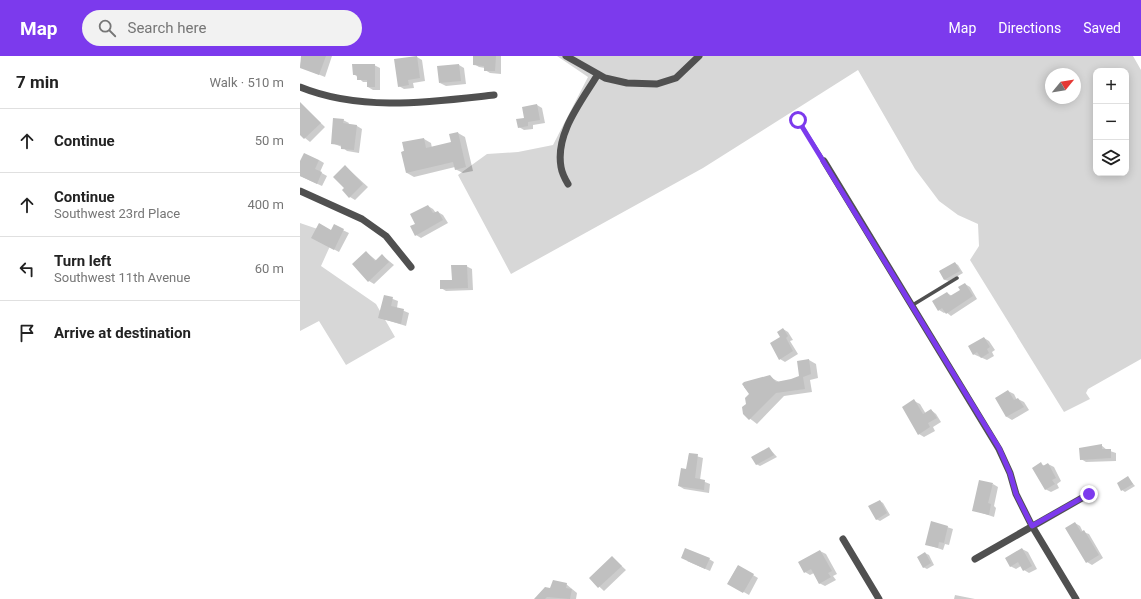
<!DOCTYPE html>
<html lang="en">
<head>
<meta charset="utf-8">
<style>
  :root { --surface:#fff; --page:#f2f2f2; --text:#222; --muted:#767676; --line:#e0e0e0; --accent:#7c3aed }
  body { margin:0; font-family:Roboto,sans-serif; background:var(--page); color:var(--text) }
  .controls { position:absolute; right:12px; top:12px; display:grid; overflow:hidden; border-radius:8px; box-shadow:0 2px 10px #0003 }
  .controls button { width:36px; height:36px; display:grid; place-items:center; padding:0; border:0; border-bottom:1px solid var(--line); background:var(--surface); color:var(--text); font:20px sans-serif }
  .compass { position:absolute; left:745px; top:12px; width:36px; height:36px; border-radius:50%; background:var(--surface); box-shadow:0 2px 10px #0003; rotate:60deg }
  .stop { position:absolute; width:12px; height:12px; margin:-9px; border:3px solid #7c3aed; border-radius:50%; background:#fff }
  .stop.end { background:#7c3aed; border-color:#fff; box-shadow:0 1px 4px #0008 }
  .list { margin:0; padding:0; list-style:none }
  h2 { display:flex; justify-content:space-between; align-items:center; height:52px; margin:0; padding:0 16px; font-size:17px }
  h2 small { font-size:13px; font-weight:400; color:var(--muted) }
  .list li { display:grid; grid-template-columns:26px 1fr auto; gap:12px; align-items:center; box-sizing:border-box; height:64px; padding:0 16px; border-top:1px solid var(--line) }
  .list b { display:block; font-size:15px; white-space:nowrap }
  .list p { margin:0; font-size:13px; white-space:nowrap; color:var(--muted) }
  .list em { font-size:13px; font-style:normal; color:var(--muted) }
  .icon { flex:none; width:22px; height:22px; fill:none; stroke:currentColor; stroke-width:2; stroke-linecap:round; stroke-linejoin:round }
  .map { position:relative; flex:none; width:841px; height:543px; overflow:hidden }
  header { display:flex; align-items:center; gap:24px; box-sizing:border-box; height:56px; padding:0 20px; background:var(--accent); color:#fff }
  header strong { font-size:19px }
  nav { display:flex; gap:22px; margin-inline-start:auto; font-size:14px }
  .search { width:280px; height:36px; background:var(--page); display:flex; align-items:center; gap:10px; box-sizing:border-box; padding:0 14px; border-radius:22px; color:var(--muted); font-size:15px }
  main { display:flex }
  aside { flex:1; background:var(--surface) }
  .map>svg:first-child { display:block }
</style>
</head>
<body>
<header>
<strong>Map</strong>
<div class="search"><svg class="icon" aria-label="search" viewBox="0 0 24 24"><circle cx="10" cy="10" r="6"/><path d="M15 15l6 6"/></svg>Search here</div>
<nav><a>Map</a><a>Directions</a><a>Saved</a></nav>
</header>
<main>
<aside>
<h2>7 min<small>Walk · 510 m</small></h2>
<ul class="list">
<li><svg class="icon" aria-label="ahead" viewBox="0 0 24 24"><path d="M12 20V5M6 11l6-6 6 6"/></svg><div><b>Continue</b></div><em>50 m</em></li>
<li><svg class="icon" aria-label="ahead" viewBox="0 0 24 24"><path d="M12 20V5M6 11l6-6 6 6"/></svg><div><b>Continue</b><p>Southwest 23rd Place</p></div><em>400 m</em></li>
<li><svg class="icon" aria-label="left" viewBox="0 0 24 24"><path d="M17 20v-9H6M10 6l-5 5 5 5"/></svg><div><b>Turn left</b><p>Southwest 11th Avenue</p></div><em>60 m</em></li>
<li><svg class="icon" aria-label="arrive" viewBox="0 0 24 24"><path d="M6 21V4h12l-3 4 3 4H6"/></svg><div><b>Arrive at destination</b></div></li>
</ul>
</aside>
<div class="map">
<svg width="841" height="543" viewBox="0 0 841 543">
  <rect width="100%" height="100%" fill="#fff"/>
  <path fill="#d7d7d7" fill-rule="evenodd" d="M 257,0 L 833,0 L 841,14 L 841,303 L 788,333 L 786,337 L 790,343 L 764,356 L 670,204 L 679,190 L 678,168 L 658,159 L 639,145 L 615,113 L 558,14 L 403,112 L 211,218 L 158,119 L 187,98 L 218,96 L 253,89 L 288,21 ZM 796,15 L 826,15 L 826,117 L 796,117 ZM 751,18 L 775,18 L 775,42 L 751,42 Z
    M 0,167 L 35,179 L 21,210 L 76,248 L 95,281 L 46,309 L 19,265 L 0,275 Z"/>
  <path fill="#0003" d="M 2,0 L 32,0 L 25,21 L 0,11 Z
    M 174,0 L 201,0 L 201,18 L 190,17 L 185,14 L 185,12 L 179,11 L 174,8 Z
    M 117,1 L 122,4 L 125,25 L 113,27 L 114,32 L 104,33 L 99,30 Z
    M 74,9 L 80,12 L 80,34 L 73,34 L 68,31 L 68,26 L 63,26 L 54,18 Z
    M 159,9 L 164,12 L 166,28 L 146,30 L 140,27 Z
    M 0,47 L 25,71 L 10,86 L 0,78 Z
    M 237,49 L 242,52 L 245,67 L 233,69 L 233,73 L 224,74 L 219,71 Z
    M 43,64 L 49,67 L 48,69 L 57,70 L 62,73 L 59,97 L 47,95 L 42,91 L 32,87 Z
    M 158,77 L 165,81 L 173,115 L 163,117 L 155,113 L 155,111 L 114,121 L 107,117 L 102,96 L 124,83 L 131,87 L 132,92 L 152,87 Z
    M 19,104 L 24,107 L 20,116 L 27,120 L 22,130 L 0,120 L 0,107 Z
    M 45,110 L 68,131 L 55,144 L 50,141 L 45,132 Z
    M 128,150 L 133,153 L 136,157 L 138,156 L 143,159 L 148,167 L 121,182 L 116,179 Z
    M 34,170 L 49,177 L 39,196 L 18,185 L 31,175 Z
    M 66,196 L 77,205 L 83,200 L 94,209 L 74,228 L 69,225 Z
    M 655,207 L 658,209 L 663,217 L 649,225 L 645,224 L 640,215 Z
    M 166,210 L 172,213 L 173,234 L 146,235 L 141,232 L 153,225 Z
    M 665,228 L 670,231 L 677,243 L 651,260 L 646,256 L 644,257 L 639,254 L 647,237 L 652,240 L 661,234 Z
    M 85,240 L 98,245 L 97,252 L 109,257 L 106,270 L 80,262 Z
    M 483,273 L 488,276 L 493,284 L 490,285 L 498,298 L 485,306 L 480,303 Z
    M 684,282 L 689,285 L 695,294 L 692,296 L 694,300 L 687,304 L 673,298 Z
    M 509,304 L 516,308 L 518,322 L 510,324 L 512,336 L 484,340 L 457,368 L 444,358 L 450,338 L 444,331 L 445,327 L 470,321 L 479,326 L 492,324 L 501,320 Z
    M 708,335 L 714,338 L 717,344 L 718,343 L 724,346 L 729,354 L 712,364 L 707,361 L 696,342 Z
    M 614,345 L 620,348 L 626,358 L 631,354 L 636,358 L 641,366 L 633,371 L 635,375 L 624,381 L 619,378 Z
    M 801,389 L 807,394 L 816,397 L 816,405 L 786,406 L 781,403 Z
    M 469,392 L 477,401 L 460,410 L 456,408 Z
    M 389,398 L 403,402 L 400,424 L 410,428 L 409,437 L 384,433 L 379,430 L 387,414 Z
    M 741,408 L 745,410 L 748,408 L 754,411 L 761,425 L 757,428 L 759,432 L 751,436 L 745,433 Z
    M 828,422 L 835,430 L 825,436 L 822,434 Z
    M 693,428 L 698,431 L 694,450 L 696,452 L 694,461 L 673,454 Z
    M 580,445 L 583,447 L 590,459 L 580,465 L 576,463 Z
    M 632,466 L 653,473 L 649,489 L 645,488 L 643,494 L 626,488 Z
    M 775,467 L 780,470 L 783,476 L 789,478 L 803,502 L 792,509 L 787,506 Z
    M 722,493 L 728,496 L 737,513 L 729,517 L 724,514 L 721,510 L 716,513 L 710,510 Z
    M 520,495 L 526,498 L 537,518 L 533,520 L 536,524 L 525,530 L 519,527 L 514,517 L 510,519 L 505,516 Z
    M 625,497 L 629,499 L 634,509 L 627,513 L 623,511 Z
    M 312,501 L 326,514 L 304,535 L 290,522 Z
    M 409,503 L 414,506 L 410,515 L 387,505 Z
    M 438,510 L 458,522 L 449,539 L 428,527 Z
    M 266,528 L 277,537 L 276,543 L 236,543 Z
    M 655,539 L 675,543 L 676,543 L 654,543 Z"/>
  <path fill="#c0c0c0" d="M 1,0 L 26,0 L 19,19 L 0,12 Z
    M 117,0 L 120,22 L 108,24 L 109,29 L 98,31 L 94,3 Z
    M 173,0 L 196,0 L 195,15 L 184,15 L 184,10 L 173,9 Z
    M 52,8 L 75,8 L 75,31 L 67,31 L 67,24 L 57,24 L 57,19 L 53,19 Z
    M 159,8 L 161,25 L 139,27 L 137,10 Z
    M 0,46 L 21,67 L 4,83 L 0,79 Z
    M 237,48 L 240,64 L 228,66 L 228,70 L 218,72 L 216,63 L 224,62 L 222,51 Z
    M 33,62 L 44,63 L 43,67 L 57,69 L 54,94 L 41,93 L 41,89 L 31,88 Z
    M 158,76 L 166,111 L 155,114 L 153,106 L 106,117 L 101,96 L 104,95 L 102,86 L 124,82 L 126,92 L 151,86 L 149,78 Z
    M 4,97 L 19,104 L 15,113 L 22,116 L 17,128 L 0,120 L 0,105 Z
    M 45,109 L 63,128 L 49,142 L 42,134 L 44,132 L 33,121 Z
    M 128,149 L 133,157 L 138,155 L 143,164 L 115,180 L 110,170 L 115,168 L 110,158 Z
    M 19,167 L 31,174 L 34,168 L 44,173 L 34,194 L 11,182 Z
    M 66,195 L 75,205 L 82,198 L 89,206 L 68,226 L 52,208 Z
    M 655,206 L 660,215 L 644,224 L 639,215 Z
    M 151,209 L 167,209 L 168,232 L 140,233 L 140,224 L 152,224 Z
    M 665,227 L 673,240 L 646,258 L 642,252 L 638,255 L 632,245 L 647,236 L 650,240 L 660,234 L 658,231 Z
    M 84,239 L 93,241 L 91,250 L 104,253 L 101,268 L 78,262 Z
    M 483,272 L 488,280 L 486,282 L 493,295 L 479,304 L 470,287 L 480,281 L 477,276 Z
    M 684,281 L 690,291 L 687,293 L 689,297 L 681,302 L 677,296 L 673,299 L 668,290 Z
    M 509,303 L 511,318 L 503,321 L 505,333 L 476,337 L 449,364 L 443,358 L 442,351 L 446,348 L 445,342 L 449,338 L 442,328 L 444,326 L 470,319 L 476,326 L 491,323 L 499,320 L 497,305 Z
    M 708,334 L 714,344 L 718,342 L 724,351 L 706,361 L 695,342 Z
    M 614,343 L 623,358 L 631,353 L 637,362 L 628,367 L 630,371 L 618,379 L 602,351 Z
    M 802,388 L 802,393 L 811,393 L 811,402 L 780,404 L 779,392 Z
    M 469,391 L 474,399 L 456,409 L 451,401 Z
    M 389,397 L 398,398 L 395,422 L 405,424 L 404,434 L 378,430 L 381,412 L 386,413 Z
    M 741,406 L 743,410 L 748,407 L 756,422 L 752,424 L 755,428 L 745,434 L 732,412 Z
    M 828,420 L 833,428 L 821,435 L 817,427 Z
    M 679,424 L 693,427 L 688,447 L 691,448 L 689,459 L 672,455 Z
    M 580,444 L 587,457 L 576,464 L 568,450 Z
    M 631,465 L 648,470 L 644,487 L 639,486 L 638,492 L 625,489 Z
    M 775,466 L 781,476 L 784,474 L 799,499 L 786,507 L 765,472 Z
    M 385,492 L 410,502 L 405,513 L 381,502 Z
    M 722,492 L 732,510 L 723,515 L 718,506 L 710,511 L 705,502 Z
    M 520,494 L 532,515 L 528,517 L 531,521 L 519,528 L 511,513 L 504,517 L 498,506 Z
    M 625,496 L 631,507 L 623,512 L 617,501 Z
    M 312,500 L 322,510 L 298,532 L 289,522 Z
    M 438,509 L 454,518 L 443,537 L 427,528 Z
    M 253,524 L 267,527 L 266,532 L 272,533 L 270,543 L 247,541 L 245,543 L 234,543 L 245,531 L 250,532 Z"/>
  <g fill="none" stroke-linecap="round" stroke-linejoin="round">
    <path stroke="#505050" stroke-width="3.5" d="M 498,64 L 524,105
      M 611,250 L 657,222"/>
    <path stroke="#505050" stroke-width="7" d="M 266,0 L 305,22 L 327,27 L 357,28 L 376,22 L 399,0
      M 0,31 C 61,56 130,46 194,39
      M 524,105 L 699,393 L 710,417 L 716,438 L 732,470 L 776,543
      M 268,128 C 265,123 262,117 261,111 C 255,77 282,45 298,18
      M 0,135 L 62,163 L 86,180 L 111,211
      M 543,483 L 579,543
      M 675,503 L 789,438"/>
  </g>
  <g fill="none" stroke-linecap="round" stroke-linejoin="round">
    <path stroke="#7c3aed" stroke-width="5" d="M 498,64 L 699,392 L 710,417 L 716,438 L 732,470 L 789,438"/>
  </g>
</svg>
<div class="controls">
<button>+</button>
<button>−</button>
<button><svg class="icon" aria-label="layers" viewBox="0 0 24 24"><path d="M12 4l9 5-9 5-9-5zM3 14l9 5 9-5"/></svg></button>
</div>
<svg class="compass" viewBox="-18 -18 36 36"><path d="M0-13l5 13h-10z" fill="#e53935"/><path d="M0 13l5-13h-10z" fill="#767676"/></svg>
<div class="stop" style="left:498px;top:64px"></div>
<div class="stop end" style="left:789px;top:438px"></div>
</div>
</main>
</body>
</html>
